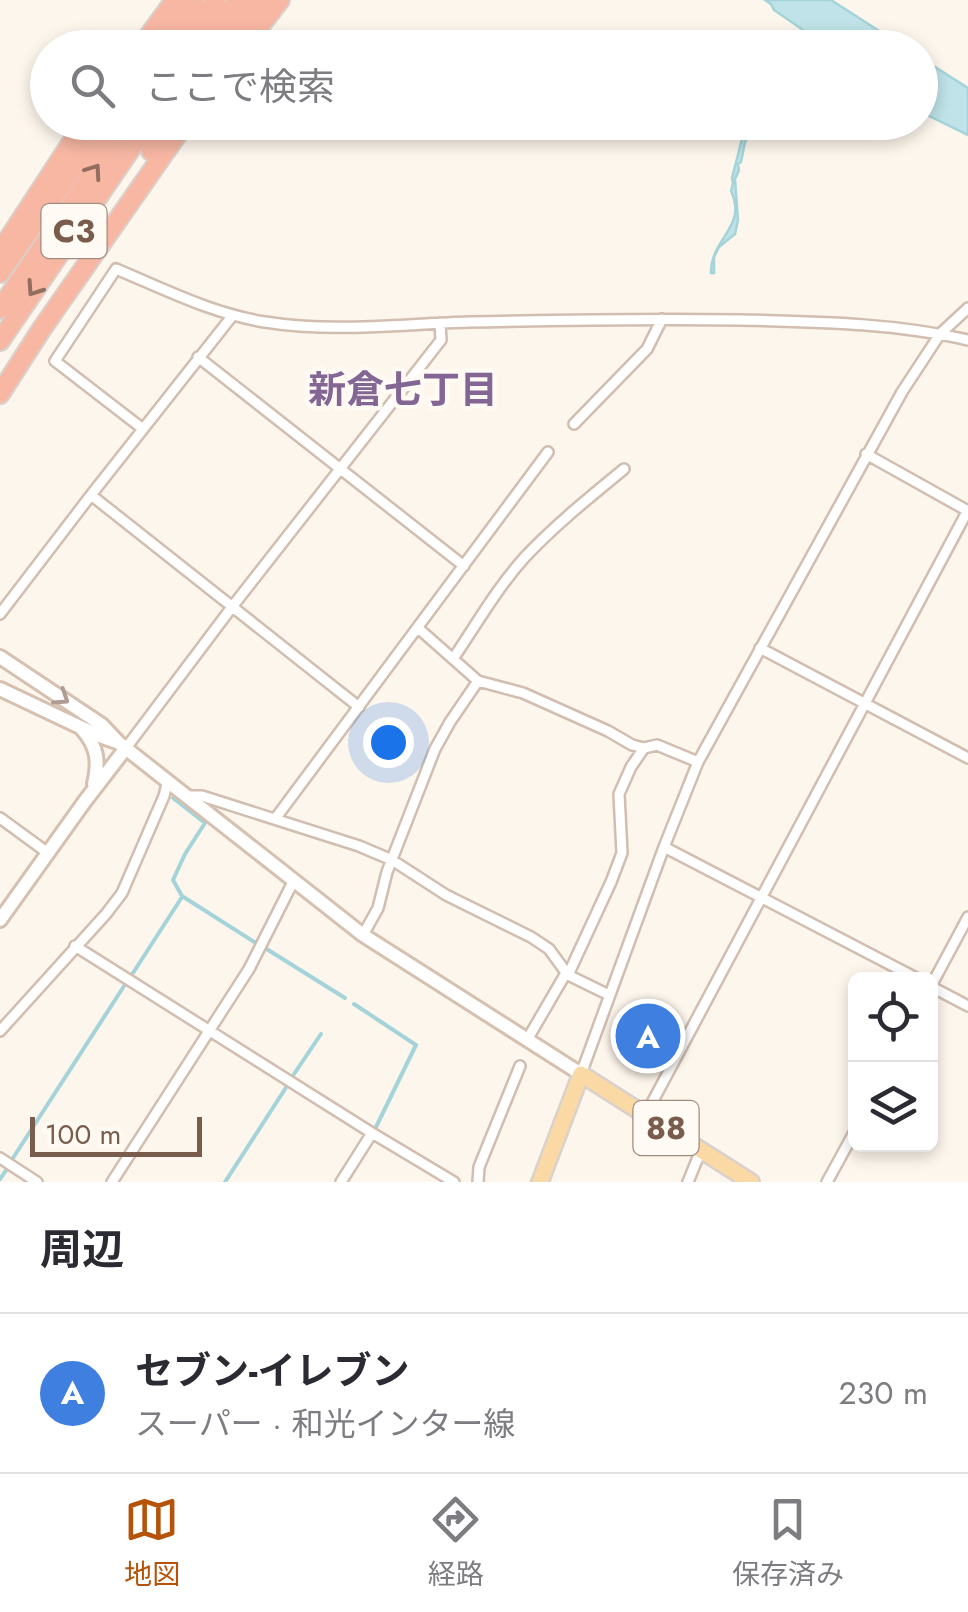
<!DOCTYPE html>
<html lang="ja">
<head>
<meta charset="utf-8">
<style>
  :root { --surface:#fff; --page:#f2f2f3; --text:#2b2b33; --muted:#7c7c81; --line:#e1e1e2; --accent:#b45309 }
  body { margin:0; font-family:Jost,"Noto Sans JP",sans-serif; background:var(--page); color:var(--text) }
  .controls { position:absolute; right:30px; bottom:30px; display:grid; overflow:hidden; border-radius:15px; box-shadow:0 5px 15px #0003 }
  .controls button { width:90px; height:90px; display:grid; place-items:center; padding:0; border:0; border-bottom:2px solid var(--line); background:var(--surface); color:var(--text); font:50px sans-serif }
  .scale { position:absolute; left:30px; bottom:25px; width:172px; box-sizing:border-box; padding-left:10px; border:5px solid #7a5c4d; border-top:0; font-size:28px; line-height:35px; white-space:nowrap; color:#7a5c4d; -webkit-text-stroke:8px #fffaf3; paint-order:stroke }
  .you { position:absolute; left:388px; top:742px; width:35px; height:35px; margin:-25px; border:8px solid #fff; border-radius:50%; background:#1a73e8; box-shadow:0 0 0 15px #1a73e833 }
  .badge { display:grid; place-items:center; width:65px; height:65px; border-radius:50%; background:var(--accent); color:#fff; font-size:32px; font-weight:700 }
  .pin { position:absolute; translate:-50% -50%; border:5px solid #fff; box-shadow:0 2px 10px #0006 }
  .list { margin:0; padding:0; list-style:none }
  h2 { display:flex; justify-content:space-between; align-items:center; height:130px; margin:0; padding:0 40px; font-size:42px }
  h2 small { font-size:32px; font-weight:400; color:var(--muted) }
  .list li { display:grid; grid-template-columns:65px 1fr auto; gap:30px; align-items:center; box-sizing:border-box; height:160px; padding:0 40px; border-top:2px solid var(--line) }
  .list b { display:block; font-size:38px; white-space:nowrap }
  .list p { margin:0; font-size:32px; white-space:nowrap; color:var(--muted) }
  .list em { font-size:32px; font-style:normal; color:var(--muted) }
  .icon { flex:none; width:55px; height:55px; fill:none; stroke:currentColor; stroke-width:2; stroke-linecap:round; stroke-linejoin:round }
  .map { position:relative; flex:none; width:968px; height:1182px; overflow:hidden }
  .search { position:absolute; background:var(--surface); box-shadow:0 5px 15px #0003; left:30px; right:30px; top:30px; height:110px; display:flex; align-items:center; gap:25px; box-sizing:border-box; padding:0 35px; border-radius:55px; color:var(--muted); font-size:38px }
  .sheet { height:290px; background:var(--surface) }
  nav { display:flex; justify-content:space-around; align-items:center; box-sizing:border-box; height:140px; border-top:2px solid var(--line); background:var(--surface); font-size:28px; color:var(--muted) }
  nav a { display:grid; justify-items:center; gap:5px }
  nav .on { color:var(--accent) }
  .map>svg:first-child { display:block }
</style>
</head>
<body>
<div class="map">
<svg width="968" height="1182" viewBox="0 0 968 1182">
  <rect width="100%" height="100%" fill="#fdf6ec"/>
  <path fill="#bfe3e8" stroke="#a5d3da" stroke-width="2.5" d="M 765,0 L 831,0 L 904,47 L 814,47 L 806,32 L 774,10 L 771,4 Z
    M 921,58 L 968,88 L 968,135 L 927,115 L 921,117 Z
    M 750,123 L 757,123 L 745,142 L 741,162 L 738,164 L 739,170 L 735,179 L 738,220 L 735,234 L 719,247 L 714,257 L 714,273 L 711,273 C 710,239 748,227 731,191 L 733,183 L 732,178 L 744,131 Z"/>
  <g fill="none" stroke-linecap="round" stroke-linejoin="round">
    <path stroke="#a5d3da" stroke-width="4" d="M 173,798 L 205,823 L 185,854 L 173,880 L 182,896 L 256,943
      M 265,948 L 345,998
      M 133,973 L 182,897
      M 354,1004 L 416,1045 L 376,1127
      M 294,1074 L 321,1034
      M 13,1158 L 126,983
      M 0,1179 L 7,1169
      M 225,1182 L 287,1086"/>
    <defs>
      <path id="street" d="M 198,357 L 464,566
        M 574,424 L 647,349 L 662,319
        M 143,429 L 55,361 L 116,269 C 164,289 213,314 265,322 C 332,333 402,324 469,322 C 560,320 651,319 742,320 C 818,322 894,323 968,340
        M 866,454 L 968,511
        M 91,495 L 359,707
        M 0,614 L 91,495 L 233,315
        M 418,628 L 478,681 L 523,693 L 608,731 L 632,745 L 644,748 L 657,745 L 698,762
        M 760,648 L 968,758
        M 453,659 C 476,625 497,588 525,557 C 555,525 590,497 624,469
        M 126,748 L 232,607 L 441,340 L 440,323
        M 188,796 L 202,796 L 359,846 L 392,860 L 446,895 L 531,937 L 549,949 L 568,975 L 609,995
        M 0,818 L 48,853
        M 275,819 L 548,452
        M 664,847 L 918,979
        M 363,935 L 378,908 L 387,872 L 435,749 L 450,722 L 478,681
        M 75,946 L 372,1133 L 454,1182
        M 568,975 L 611,882 L 622,853 L 619,794 L 631,767 L 644,748
        M 930,986 L 968,1006
        M 930,988 L 968,917
        M 0,1031 L 106,914 L 122,893 L 164,796 L 168,780
        M 527,1040 L 566,973
        M 581,1074 L 664,847 L 698,762 L 902,392 L 940,334 L 968,308
        M 646,1114 L 968,510
        M 0,1158 L 37,1182
        M 112,1182 L 249,969 L 294,880
        M 341,1182 L 372,1133
        M 478,1182 L 479,1167 L 520,1066
        M 688,1182 L 701,1150
        M 827,1182 L 856,1129"/>
      <path id="secondary" d="M 0,657 L 102,725 L 119,743 L 363,935 L 581,1074
        M 0,689 L 97,735 L 117,742
        M 82,729 C 98,747 99,762 94,784
        M 0,920 L 85,801 L 126,748"/>
      <path id="primary" d="M 540,1182 L 581,1074 L 751,1182"/>
      <path id="highway" d="M 140,48 L 175,0
        M 159,48 L 194,0
        M 181,48 L 216,0
        M 203,48 L 238,0
        M 224,48 L 259,0
        M 243,48 L 280,0
        M 151,151 L 169,122
        M 0,252 L 85,122
        M 0,273 L 106,122
        M 0,309 L 127,122
        M 0,341 L 149,122
        M 0,394 L 41,330 L 186,122"/>
    </defs>
    <use href="#street" stroke="#d1beb0" stroke-width="14"/>
    <use href="#secondary" stroke="#d6c0b0" stroke-width="18"/>
    <use href="#primary" stroke="#dad1cd" stroke-width="20"/>
    <use href="#highway" stroke="#dad1cd" stroke-width="22"/>
    <use href="#street" stroke="#fff" stroke-width="9"/>
    <use href="#secondary" stroke="#fff" stroke-width="12"/>
    <use href="#primary" stroke="#fbd9a5" stroke-width="15"/>
    <use href="#highway" stroke="#f7b7a3" stroke-width="18"/>
  </g>
  <defs><path id="oneway-chevron" d="M-2-3.5L2.5 0L-2 3.5" fill="none" stroke-width="1.6" stroke-linecap="round" stroke-linejoin="round" transform="scale(2.5)"/></defs>
  <g stroke="#936e5e">
    <use href="#oneway-chevron" transform="translate(94 171) rotate(-55)"/>
    <use href="#oneway-chevron" transform="translate(34 289) rotate(124)"/>
  </g>
  <use stroke="#af9d94" href="#oneway-chevron" transform="translate(62 698) rotate(33)"/>
  <g text-anchor="middle" stroke-width="9" stroke-linejoin="round" paint-order="stroke">
    <g fill="#fffaf3" stroke="#a28b7f" stroke-width="2.5">
      <rect x="41.5" y="204" width="65" height="54" rx="8"/>
      <rect x="633.5" y="1101" width="65" height="54" rx="8"/>
    </g>
    <g font-size="32" font-weight="bold" fill="#7a5c4d">
      <text x="74" y="242">C3</text>
      <text x="666" y="1139">88</text>
    </g>
    <g font-size="38" font-weight="bold" fill="#846695" stroke="#fffaf3">
      <text x="403" y="403">新倉七丁目</text>
    </g>
  </g>
</svg>
<div class="controls">
<button><svg class="icon" aria-label="locate" viewBox="0 0 24 24"><circle cx="12" cy="12" r="6"/><path d="M12 2v4M12 18v4M2 12h4M18 12h4"/></svg></button>
<button><svg class="icon" aria-label="layers" viewBox="0 0 24 24"><path d="M12 4l9 5-9 5-9-5zM3 14l9 5 9-5"/></svg></button>
</div>
<div class="scale">100 m</div>
<div class="you"></div>
<div class="pin badge" style="left:648px;top:1036px;background:#3f7fe0">A</div>
<div class="search"><svg class="icon" aria-label="search" viewBox="0 0 24 24"><circle cx="10" cy="10" r="6"/><path d="M15 15l6 6"/></svg>ここで検索</div>
</div>
<section class="sheet">
<h2>周辺<small></small></h2>
<ul class="list">
<li><span class="badge" style="background:#3f7fe0">A</span><div><b>セブン-イレブン</b><p>スーパー · 和光インター線</p></div><em>230 m</em></li>
</ul>
</section>
<nav>
<a class="on"><svg class="icon" aria-label="map" viewBox="0 0 24 24"><path d="M3 6l6-2 6 2 6-2v14l-6 2-6-2-6 2zM9 4v14M15 6v14"/></svg>地図</a>
<a><svg class="icon" aria-label="directions" viewBox="0 0 24 24"><path d="M12 3l9 9-9 9-9-9zM9 14v-3h6M13 9l2 2-2 2"/></svg>経路</a>
<a><svg class="icon" aria-label="saved" viewBox="0 0 24 24"><path d="M7 4h10v16l-5-4-5 4z"/></svg>保存済み</a>
</nav>
</body>
</html>
